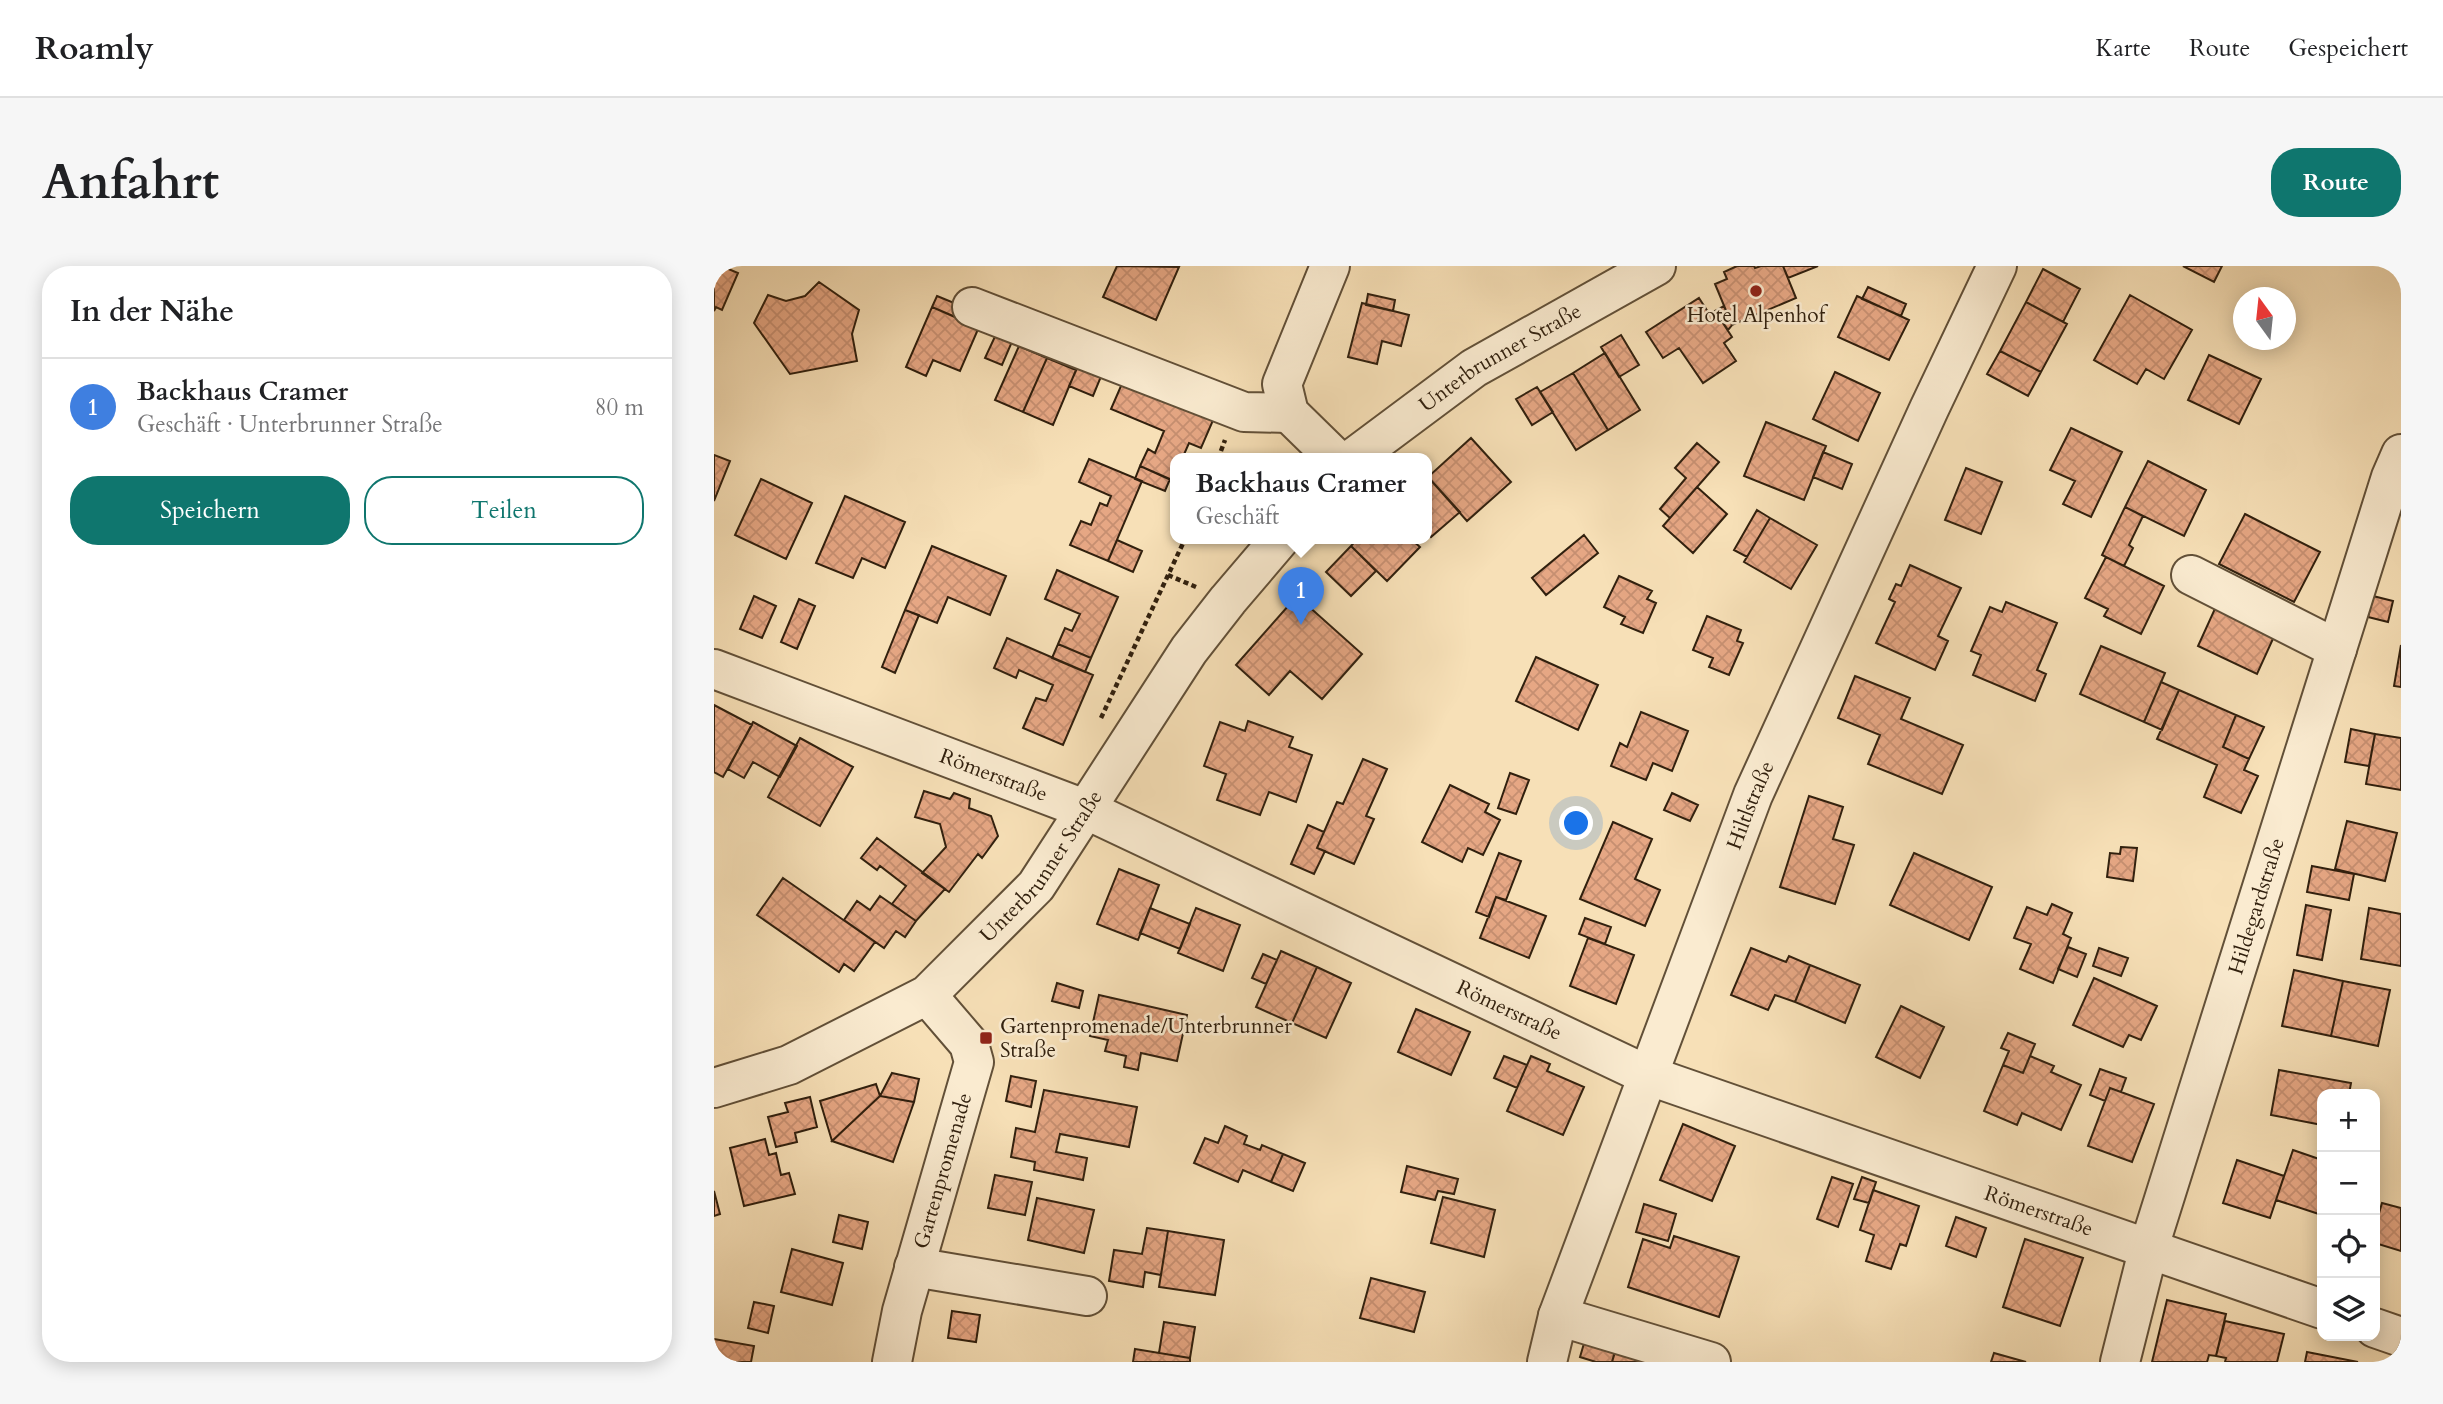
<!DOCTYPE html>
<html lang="de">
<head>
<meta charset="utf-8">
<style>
  :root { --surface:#fff; --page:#f6f6f6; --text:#202124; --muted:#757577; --line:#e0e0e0; --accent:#0f766e }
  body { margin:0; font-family:Cardo,serif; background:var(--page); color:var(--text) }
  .controls { position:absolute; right:21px; bottom:21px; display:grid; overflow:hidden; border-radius:14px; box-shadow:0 4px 18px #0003 }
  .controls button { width:63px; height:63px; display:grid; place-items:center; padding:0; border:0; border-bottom:2px solid var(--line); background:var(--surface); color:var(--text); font:35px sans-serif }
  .compass { position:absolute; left:1519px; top:21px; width:63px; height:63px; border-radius:50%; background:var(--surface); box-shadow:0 4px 18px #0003; rotate:345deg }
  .you { position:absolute; left:863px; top:558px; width:24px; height:24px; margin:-18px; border:5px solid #fff; border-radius:50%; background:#1a73e8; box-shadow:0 0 0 10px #1a73e833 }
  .badge { display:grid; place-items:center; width:46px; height:46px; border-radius:50%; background:var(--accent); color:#fff; font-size:23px; font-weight:700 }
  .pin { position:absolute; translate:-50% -58px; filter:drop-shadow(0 2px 4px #0008) }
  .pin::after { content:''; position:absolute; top:37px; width:24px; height:21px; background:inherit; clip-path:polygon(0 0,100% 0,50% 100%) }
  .popup { position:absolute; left:456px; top:187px; width:262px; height:91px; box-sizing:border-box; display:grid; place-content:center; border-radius:14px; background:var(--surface); filter:drop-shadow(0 2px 5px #0005); font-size:23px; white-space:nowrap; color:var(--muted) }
  .popup b { font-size:26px; color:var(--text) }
  .popup::after { content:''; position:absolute; left:50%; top:100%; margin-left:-14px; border:14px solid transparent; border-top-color:var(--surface) }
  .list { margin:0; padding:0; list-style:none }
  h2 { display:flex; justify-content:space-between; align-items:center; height:91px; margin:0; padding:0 28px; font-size:30px }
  h2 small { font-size:23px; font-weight:400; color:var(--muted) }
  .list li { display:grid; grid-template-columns:46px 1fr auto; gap:21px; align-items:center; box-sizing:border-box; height:98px; padding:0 28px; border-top:2px solid var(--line) }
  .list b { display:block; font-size:26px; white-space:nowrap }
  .list p { margin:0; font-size:23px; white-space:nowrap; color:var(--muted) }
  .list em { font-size:23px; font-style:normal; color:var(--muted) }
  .actions { display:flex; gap:14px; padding:21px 28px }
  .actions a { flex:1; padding:16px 0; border:2px solid var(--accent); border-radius:28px; text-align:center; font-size:24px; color:var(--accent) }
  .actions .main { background:var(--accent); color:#fff }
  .icon { flex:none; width:38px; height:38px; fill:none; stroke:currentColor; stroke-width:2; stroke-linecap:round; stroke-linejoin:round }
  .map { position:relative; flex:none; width:1687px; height:1096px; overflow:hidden; border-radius:28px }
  header { display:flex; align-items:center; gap:42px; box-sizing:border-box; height:98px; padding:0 35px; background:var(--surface); border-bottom:2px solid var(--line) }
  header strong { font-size:33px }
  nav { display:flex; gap:38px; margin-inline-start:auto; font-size:24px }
  .intro { display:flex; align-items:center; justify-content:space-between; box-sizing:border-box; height:168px; padding:0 42px }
  h1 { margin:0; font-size:49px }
  .button { padding:18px 32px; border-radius:28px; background:var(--accent); color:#fff; font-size:24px; font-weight:700 }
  main { display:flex; gap:42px; padding:0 42px }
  aside { flex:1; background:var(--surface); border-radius:28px; box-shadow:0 4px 18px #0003 }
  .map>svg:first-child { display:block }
</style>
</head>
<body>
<header>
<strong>Roamly</strong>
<nav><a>Karte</a><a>Route</a><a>Gespeichert</a></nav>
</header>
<div class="intro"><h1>Anfahrt</h1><a class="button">Route</a></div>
<main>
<aside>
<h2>In der Nähe<small></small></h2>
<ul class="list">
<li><span class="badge" style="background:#3f7fe0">1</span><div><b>Backhaus Cramer</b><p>Geschäft · Unterbrunner Straße</p></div><em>80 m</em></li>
</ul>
<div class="actions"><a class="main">Speichern</a><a>Teilen</a></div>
</aside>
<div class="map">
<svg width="1687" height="1096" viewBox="0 0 1687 1096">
  <defs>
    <pattern id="building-cross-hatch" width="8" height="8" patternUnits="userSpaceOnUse" patternTransform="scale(1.75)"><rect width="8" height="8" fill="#e6a784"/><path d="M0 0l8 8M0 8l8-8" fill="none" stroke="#c68f71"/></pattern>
  </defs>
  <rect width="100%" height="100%" fill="#f7e0b7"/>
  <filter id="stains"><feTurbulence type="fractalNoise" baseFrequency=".00286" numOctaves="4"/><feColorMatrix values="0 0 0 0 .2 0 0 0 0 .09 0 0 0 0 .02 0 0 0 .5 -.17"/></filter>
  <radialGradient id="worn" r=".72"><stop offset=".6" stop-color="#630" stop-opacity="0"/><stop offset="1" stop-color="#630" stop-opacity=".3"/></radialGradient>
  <path fill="url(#building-cross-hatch)" stroke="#31200e" stroke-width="2" d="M 0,0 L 13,0 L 12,2 L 24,7 L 8,44 L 2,41 L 0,45 Z
    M 403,0 L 465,1 L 442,54 L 389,31 Z
    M 1023,0 L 1040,0 L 1041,2 L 1047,0 L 1069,0 L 1082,32 L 1018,59 L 1001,18 L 1013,13 L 1010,6 Z
    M 1069,0 L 1104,0 L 1074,12 Z
    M 1469,0 L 1508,0 L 1500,16 Z
    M 1329,3 L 1366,23 L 1349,56 L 1312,36 Z
    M 105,16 L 145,44 L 138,68 L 143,95 L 76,108 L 40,57 L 54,29 L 72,35 L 91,30 Z
    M 1154,21 L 1192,38 L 1187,50 L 1148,33 Z
    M 654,28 L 681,34 L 679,45 L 652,39 Z
    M 1416,29 L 1478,64 L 1450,113 L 1432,103 L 1423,118 L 1380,94 Z
    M 223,30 L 250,41 L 245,53 L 218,41 Z
    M 1143,30 L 1195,54 L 1175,94 L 1124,71 Z
    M 985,32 L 996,49 L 1001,45 L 1018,71 L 1010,77 L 1022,95 L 989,117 L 965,82 L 949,92 L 932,66 Z
    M 1312,36 L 1353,58 L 1327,106 L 1286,85 Z
    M 648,37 L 695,49 L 687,80 L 668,75 L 663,98 L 634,91 Z
    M 1010,40 L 1018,59 L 1014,64 L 1001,45 Z
    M 218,41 L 265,61 L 246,105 L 219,94 L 212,110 L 192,101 Z
    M 284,64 L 300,71 L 288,99 L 271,92 Z
    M 907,69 L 925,99 L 905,111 L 887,81 Z
    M 305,80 L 333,92 L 309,146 L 281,134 Z
    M 1286,85 L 1327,106 L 1314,130 L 1273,108 Z
    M 891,87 L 926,144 L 894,164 L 859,107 Z
    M 1495,89 L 1547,113 L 1525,158 L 1474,134 Z
    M 333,92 L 362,104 L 339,159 L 309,146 Z
    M 365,98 L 388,108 L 379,130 L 355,120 Z
    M 1121,106 L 1166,127 L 1144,175 L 1099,153 Z
    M 859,107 L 894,164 L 862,184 L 826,126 Z
    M 410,113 L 500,152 L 487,182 L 475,177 L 468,193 L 461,193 L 459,215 L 426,200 L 434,183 L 441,187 L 450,165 L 397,143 Z
    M 823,121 L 839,146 L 818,159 L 802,133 Z
    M 1052,156 L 1112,180 L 1090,234 L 1030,210 Z
    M 1357,162 L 1408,186 L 1377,251 L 1349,238 L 1361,215 L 1336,204 Z
    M 757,172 L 797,216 L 753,255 L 714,211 Z
    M 983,177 L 1005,196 L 956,252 L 946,243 L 972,212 L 961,202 Z
    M 1109,186 L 1138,198 L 1128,223 L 1099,211 Z
    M 0,189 L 16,195 L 0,235 Z
    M 375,193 L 428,215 L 394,295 L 356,279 L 367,255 L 377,259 L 386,237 L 393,240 L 397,230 L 365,216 Z
    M 1434,195 L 1492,224 L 1470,270 L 1411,241 Z
    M 426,200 L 456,213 L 451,225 L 421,213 Z
    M 1252,202 L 1288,216 L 1267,268 L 1231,254 Z
    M 714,211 L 746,246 L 717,271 L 713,266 Z
    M 47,213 L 98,237 L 72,293 L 21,269 Z
    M 983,221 L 1013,248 L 979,287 L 949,260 Z
    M 131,230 L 191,256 L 171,302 L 148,292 L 139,312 L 102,297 Z
    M 1411,241 L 1429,250 L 1415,279 L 1419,282 L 1410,300 L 1388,289 Z
    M 1043,244 L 1056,252 L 1033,291 L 1020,284 Z
    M 1531,248 L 1606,286 L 1580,336 L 1505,298 Z
    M 1056,252 L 1103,279 L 1077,323 L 1030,296 Z
    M 870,269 L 884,287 L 832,329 L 818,312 Z
    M 643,273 L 697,273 L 706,281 L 673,315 L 637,280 Z
    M 403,274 L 428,285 L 419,306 L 394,295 Z
    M 218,280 L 292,310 L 276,349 L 234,331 L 223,357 L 191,344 Z
    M 637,280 L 662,305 L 637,330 L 612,306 Z
    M 1392,291 L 1450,320 L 1427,368 L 1390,350 L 1394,343 L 1371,332 Z
    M 1196,299 L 1247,322 L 1224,370 L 1234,375 L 1221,404 L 1162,377 L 1181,336 L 1175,333 L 1182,318 L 1187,320 Z
    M 343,304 L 404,331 L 377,392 L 344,378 L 351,362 L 358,365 L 366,348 L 331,333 Z
    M 905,310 L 938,325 L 933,333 L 942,337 L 929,367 L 907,358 L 911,351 L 890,341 Z
    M 40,330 L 62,340 L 48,372 L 26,363 Z
    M 583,330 L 648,388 L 608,433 L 576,405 L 555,429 L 522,399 Z
    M 1659,330 L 1679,335 L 1674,356 L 1654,351 Z
    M 85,333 L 101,340 L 83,383 L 67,376 Z
    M 1292,336 L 1343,357 L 1323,404 L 1332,408 L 1321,435 L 1259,409 L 1267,389 L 1257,385 L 1276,341 L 1288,346 Z
    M 1504,336 L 1563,364 L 1543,408 L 1484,380 Z
    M 191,344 L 205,349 L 181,407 L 168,401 Z
    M 993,350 L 1027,364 L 1023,375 L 1029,377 L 1015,409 L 995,401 L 999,392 L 979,384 Z
    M 293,372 L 379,409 L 349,479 L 309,462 L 322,432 L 332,435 L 339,419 L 305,404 L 302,412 L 280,402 Z
    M 344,378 L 377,392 L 371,406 L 338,392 Z
    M 1687,379 L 1687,421 L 1680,420 Z
    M 1387,380 L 1451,407 L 1430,456 L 1366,428 Z
    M 822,391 L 884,419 L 864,464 L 802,435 Z
    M 1141,410 L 1196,432 L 1187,453 L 1249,479 L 1228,528 L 1154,498 L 1166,469 L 1124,452 Z
    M 1447,416 L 1465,424 L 1448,464 L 1430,456 Z
    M 1465,424 L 1522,449 L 1509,481 L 1535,493 L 1530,504 L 1544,510 L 1527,547 L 1490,531 L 1503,499 L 1443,473 Z
    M 0,439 L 38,459 L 9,511 L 0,506 Z
    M 927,446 L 974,465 L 958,505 L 939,497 L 932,514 L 897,500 L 906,477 L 913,481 Z
    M 1522,449 L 1550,461 L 1535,493 L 1509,481 Z
    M 534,455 L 579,471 L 575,481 L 598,489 L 582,536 L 555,526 L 546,549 L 503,534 L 512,508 L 490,500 L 506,456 L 531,465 Z
    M 39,456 L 83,480 L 66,511 L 39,496 L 30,512 L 14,503 Z
    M 1637,463 L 1661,468 L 1655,500 L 1631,496 Z
    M 1661,468 L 1687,472 L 1687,524 L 1652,518 Z
    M 86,472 L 139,501 L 106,560 L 54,531 Z
    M 649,493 L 673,503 L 652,550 L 660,553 L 640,598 L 603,582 L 623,536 L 629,538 Z
    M 796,507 L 815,514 L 802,548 L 784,542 Z
    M 736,519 L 775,538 L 771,546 L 786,554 L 769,589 L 754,582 L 748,596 L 708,576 Z
    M 210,525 L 236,533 L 240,527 L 256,533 L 255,542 L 277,550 L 284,570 L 268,592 L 264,588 L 235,626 L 208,607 L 232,581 L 226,558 L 201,551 Z
    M 958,527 L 984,539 L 976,555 L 950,544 Z
    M 1095,530 L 1129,541 L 1119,573 L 1140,579 L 1121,638 L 1066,621 Z
    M 1633,555 L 1683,567 L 1671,615 L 1621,603 Z
    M 899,556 L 938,573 L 921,613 L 946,624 L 931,660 L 866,633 Z
    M 594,559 L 610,566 L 603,582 L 611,585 L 600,608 L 577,598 Z
    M 163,572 L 231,623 L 202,655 L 178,638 L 192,620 L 166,600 L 163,604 L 147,592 Z
    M 1407,581 L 1423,582 L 1419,615 L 1393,611 L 1396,587 L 1406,588 Z
    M 785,587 L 807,595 L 792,634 L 782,631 L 775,651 L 762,646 Z
    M 1200,587 L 1278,621 L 1255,674 L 1176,639 Z
    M 1598,600 L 1640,608 L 1635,634 L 1593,626 Z
    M 405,603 L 445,619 L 424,674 L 383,658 Z
    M 69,612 L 161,676 L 140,705 L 130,698 L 125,706 L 43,649 Z
    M 166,630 L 202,655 L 191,671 L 182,665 L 170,682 L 130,654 L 143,635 L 156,644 Z
    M 782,631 L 832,650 L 815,692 L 766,672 Z
    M 1338,638 L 1358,647 L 1349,668 L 1357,672 L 1339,717 L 1306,703 L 1317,678 L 1300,672 L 1313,641 L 1333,649 Z
    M 1592,639 L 1617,644 L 1608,694 L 1583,689 Z
    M 436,642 L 476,658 L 466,683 L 426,667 Z
    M 482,642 L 526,659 L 509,705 L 464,687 Z
    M 1655,642 L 1687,648 L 1687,700 L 1647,693 Z
    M 871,652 L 897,661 L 891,678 L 865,668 Z
    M 874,672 L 920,689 L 902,738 L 856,720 Z
    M 1354,681 L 1372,688 L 1363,711 L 1344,703 Z
    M 1037,682 L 1072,696 L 1075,690 L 1096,699 L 1081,736 L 1061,729 L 1054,744 L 1017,729 Z
    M 1385,682 L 1414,692 L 1407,710 L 1379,700 Z
    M 567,685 L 603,701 L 578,757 L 542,741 Z
    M 549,688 L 563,694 L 552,718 L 538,712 Z
    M 1096,699 L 1146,719 L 1131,757 L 1081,736 Z
    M 603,701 L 637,717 L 612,772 L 578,757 Z
    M 1580,704 L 1629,715 L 1617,770 L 1568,760 Z
    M 1380,712 L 1443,740 L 1427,774 L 1415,769 L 1409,781 L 1359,759 Z
    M 1629,715 L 1676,724 L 1664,780 L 1617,770 Z
    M 343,717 L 369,725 L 365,742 L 338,735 Z
    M 385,729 L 473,749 L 463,795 L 427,787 L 424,804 L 410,801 L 412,790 L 391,785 L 394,774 L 376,770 Z
    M 1187,740 L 1230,761 L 1206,812 L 1162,791 Z
    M 702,743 L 756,766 L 737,809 L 684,786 Z
    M 1294,767 L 1321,778 L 1309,807 L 1289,799 L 1295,785 L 1287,782 Z
    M 790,790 L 813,799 L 803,822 L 780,812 Z
    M 817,790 L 836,798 L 833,805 L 870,821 L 849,869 L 793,845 Z
    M 1316,790 L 1340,800 L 1337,806 L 1367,819 L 1347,864 L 1308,847 L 1303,859 L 1270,845 L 1289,799 L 1309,807 Z
    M 1386,803 L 1412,812 L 1407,826 L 1396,822 L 1391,835 L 1376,829 Z
    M 1565,804 L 1637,817 L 1635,828 L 1608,828 L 1608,859 L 1557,849 Z
    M 178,807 L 205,813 L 200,836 L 166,830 Z
    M 297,810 L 322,815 L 317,841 L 292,835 Z
    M 162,818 L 166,830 L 118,875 L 106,835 Z
    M 1396,822 L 1440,838 L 1418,896 L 1374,880 Z
    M 330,824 L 423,841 L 415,881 L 346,868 L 342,886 L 373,892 L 369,914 L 320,904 L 321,896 L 297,891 L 302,862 L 321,866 Z
    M 166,830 L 200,836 L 179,896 L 118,875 Z
    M 96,831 L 103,861 L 81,867 L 83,876 L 62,881 L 54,851 L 74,846 L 71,837 Z
    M 969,858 L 1021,880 L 998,935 L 946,914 Z
    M 511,860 L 533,870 L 530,878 L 546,884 L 548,879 L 569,888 L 557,916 L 529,904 L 524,916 L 480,897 L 491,872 L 504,877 Z
    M 51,873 L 55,889 L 62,887 L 67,909 L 75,907 L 81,928 L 30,940 L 16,882 Z
    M 1579,884 L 1608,894 L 1608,949 L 1562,934 Z
    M 569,888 L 591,897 L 579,925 L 557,916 Z
    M 1523,894 L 1570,910 L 1556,952 L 1509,937 Z
    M 693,900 L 744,913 L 740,928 L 724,925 L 721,934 L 687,926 Z
    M 281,909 L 318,916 L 311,949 L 274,942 Z
    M 1118,911 L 1139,918 L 1124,961 L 1103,953 Z
    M 1148,911 L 1162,916 L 1155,937 L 1140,933 Z
    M 1159,924 L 1205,940 L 1192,980 L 1186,978 L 1177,1003 L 1152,995 L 1160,969 L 1146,964 Z
    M 0,925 L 6,948 L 0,950 Z
    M 729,931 L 781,944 L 770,991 L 717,977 Z
    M 323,932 L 380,944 L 370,987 L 314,974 Z
    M 1668,937 L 1687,942 L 1687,985 L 1661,977 L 1661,961 Z
    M 930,938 L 962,948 L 954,975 L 922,966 Z
    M 125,949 L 154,956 L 148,983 L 119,976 Z
    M 1242,951 L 1272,962 L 1262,991 L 1232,980 Z
    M 433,962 L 454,965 L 447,1009 L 431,1006 L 429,1021 L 395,1015 L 400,984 L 428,988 Z
    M 454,965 L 510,974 L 501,1029 L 445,1021 Z
    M 960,970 L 1025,991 L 1005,1051 L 914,1021 L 929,973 L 956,982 Z
    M 1311,973 L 1369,992 L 1346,1060 L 1289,1041 Z
    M 78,983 L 129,997 L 118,1039 L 67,1026 Z
    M 657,1012 L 711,1026 L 700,1066 L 646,1052 Z
    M 1453,1034 L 1512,1048 L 1502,1090 L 1495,1089 L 1493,1096 L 1438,1096 Z
    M 40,1036 L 60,1040 L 54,1067 L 34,1062 Z
    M 238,1045 L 266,1049 L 262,1076 L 234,1072 Z
    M 1511,1055 L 1570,1068 L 1563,1096 L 1511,1096 L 1512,1092 L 1502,1090 Z
    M 450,1056 L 481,1061 L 476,1092 L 445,1087 Z
    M 0,1073 L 40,1080 L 37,1096 L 0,1096 Z
    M 871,1074 L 902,1083 L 898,1096 L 882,1096 L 866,1091 Z
    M 904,1074 L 952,1096 L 898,1096 Z
    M 421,1083 L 476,1092 L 476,1096 L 419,1096 Z
    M 1593,1086 L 1644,1096 L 1591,1096 Z
    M 1280,1087 L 1312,1096 L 1277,1096 Z"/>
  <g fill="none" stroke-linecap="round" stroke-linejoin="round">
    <defs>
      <g id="minor">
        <path d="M 616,0 L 568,118 L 575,147 L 622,193"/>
        <path d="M 258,41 L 530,146 L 575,147"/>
        <path id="s1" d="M 638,193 L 760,102 L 942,0"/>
        <path d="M 1477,309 L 1623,383"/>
        <path id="s2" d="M 0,403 L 373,544 L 933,809 L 1608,1043"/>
        <path id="s3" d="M 0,822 L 75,799 L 213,729 L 322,620 L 475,384 L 514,334 L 566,273"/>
        <path d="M 200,1001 L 373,1030"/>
        <path d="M 844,1050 L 997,1096"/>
        <path d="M 1661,1062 L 1687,1071"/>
        <path id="s4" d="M 178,1096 L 188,1045 L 260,796 L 255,778 L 213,729"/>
        <path id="s5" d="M 833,1096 L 844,1050 L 1039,529 L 1215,143 L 1283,0"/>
        <path id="s6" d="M 1406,1096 L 1435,981 L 1677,211 L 1687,188"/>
      </g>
    </defs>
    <use href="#minor" stroke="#625038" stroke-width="42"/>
    <path stroke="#31200e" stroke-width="4.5" stroke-dasharray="5 3.5" stroke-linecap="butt" d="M 504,193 L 511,174
      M 454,309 L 482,321
      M 387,452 L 471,273"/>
    <use href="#minor" stroke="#faebd0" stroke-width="38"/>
  </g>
  <g fill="#8f2418" stroke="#faebd0" stroke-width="2.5">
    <circle cx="1042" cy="25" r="7"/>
    <rect x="265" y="765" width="14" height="14" rx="3.5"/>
  </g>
  <g text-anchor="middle" stroke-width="5" stroke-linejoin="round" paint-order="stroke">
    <g font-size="21" fill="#31200e" stroke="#faebd0">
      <text x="1042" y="56">Hotel Alpenhof</text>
      <text x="286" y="767" text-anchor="start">Gartenpromenade/Unterbrunner<tspan x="286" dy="24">Straße</tspan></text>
    </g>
    <g font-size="21" fill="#31200e" stroke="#faebd0">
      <text dy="7" stroke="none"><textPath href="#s1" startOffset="180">Unterbrunner Straße</textPath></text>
      <text dy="7" stroke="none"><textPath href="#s2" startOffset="299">Römerstraße</textPath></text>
      <text dy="7" stroke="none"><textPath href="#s5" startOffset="593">Hiltlstraße</textPath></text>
      <text dy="7" stroke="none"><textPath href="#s3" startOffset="406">Unterbrunner Straße</textPath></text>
      <text dy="7" stroke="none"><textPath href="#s6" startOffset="476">Hildegardstraße</textPath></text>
      <text dy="7" stroke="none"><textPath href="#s2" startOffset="866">Römerstraße</textPath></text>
      <text dy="7" stroke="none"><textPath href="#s4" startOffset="198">Gartenpromenade</textPath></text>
      <text dy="7" stroke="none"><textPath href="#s2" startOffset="1433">Römerstraße</textPath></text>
    </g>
  </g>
  <rect width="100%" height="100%" filter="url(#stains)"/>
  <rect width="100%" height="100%" fill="url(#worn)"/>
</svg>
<div class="controls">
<button>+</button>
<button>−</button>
<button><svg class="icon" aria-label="locate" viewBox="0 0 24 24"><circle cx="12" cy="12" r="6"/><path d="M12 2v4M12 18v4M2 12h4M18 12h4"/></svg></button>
<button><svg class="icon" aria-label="layers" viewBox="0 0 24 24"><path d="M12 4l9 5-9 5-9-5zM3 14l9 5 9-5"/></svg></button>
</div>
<svg class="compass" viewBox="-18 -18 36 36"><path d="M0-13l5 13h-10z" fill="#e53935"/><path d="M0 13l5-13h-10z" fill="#757577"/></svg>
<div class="you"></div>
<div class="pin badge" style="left:587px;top:359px;background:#3f7fe0">1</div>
<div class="popup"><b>Backhaus Cramer</b>Geschäft</div>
</div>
</main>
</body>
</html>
